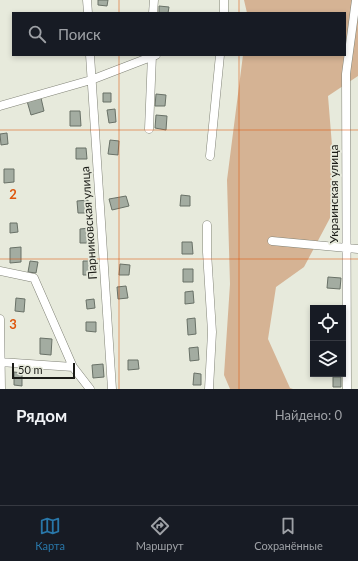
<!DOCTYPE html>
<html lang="ru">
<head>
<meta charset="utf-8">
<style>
  :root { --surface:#171b24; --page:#20242c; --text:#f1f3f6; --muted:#9ea1a6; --line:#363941; --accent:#2977a9 }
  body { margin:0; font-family:Lato,sans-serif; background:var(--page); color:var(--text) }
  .controls { position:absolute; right:12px; bottom:12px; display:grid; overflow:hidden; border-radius:0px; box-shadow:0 2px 6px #0003 }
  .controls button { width:36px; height:36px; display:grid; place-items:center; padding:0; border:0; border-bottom:1px solid var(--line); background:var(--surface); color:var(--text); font:20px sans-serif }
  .scale { position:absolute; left:12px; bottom:10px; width:63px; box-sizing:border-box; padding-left:4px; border:2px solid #1b1c17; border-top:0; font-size:11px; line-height:14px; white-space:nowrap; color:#1b1c17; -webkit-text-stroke:3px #e7eadc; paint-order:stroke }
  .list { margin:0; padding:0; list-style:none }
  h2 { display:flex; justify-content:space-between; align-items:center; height:52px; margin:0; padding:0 16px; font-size:17px }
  h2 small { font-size:13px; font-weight:400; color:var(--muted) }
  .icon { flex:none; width:22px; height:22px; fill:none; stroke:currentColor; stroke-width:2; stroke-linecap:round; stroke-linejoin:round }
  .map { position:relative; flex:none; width:358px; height:389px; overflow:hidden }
  .search { position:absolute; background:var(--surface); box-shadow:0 2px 6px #0003; left:12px; right:12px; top:12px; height:44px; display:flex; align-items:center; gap:10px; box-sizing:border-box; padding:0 14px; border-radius:0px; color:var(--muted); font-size:15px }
  .sheet { height:116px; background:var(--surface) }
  nav { display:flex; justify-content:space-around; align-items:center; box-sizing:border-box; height:56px; border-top:1px solid var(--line); background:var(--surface); font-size:11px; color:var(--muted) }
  nav a { display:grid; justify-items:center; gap:2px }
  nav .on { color:var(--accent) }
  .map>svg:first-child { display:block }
</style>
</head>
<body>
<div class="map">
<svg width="358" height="389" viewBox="0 0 358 389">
  <rect width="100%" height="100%" fill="#e7eadc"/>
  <path fill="#d5b394" d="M 244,0 L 358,0 L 358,76 L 328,96 L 333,158 L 330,218 L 304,267 L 276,287 L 268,339 L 290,388 L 293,389 L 230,389 L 224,375 L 230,284 L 227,180 L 243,55 L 345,55 L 345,13 L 247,13 Z"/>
  <path fill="#a3aca1" stroke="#697167" d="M 98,0 L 108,0 L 107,6 L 98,5 Z
    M 159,6 L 169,7 L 168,13 L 159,13 Z
    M 103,93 L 111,93 L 111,102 L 103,102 Z
    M 156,94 L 166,95 L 165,106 L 155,106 Z
    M 41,98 L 44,111 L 31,115 L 27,101 Z
    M 115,109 L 116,122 L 109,123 L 107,110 Z
    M 70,111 L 80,111 L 81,126 L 70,126 Z
    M 156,115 L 167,116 L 166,130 L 155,128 Z
    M 7,133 L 8,144 L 1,145 L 0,134 Z
    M 110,140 L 119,141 L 118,155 L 108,154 Z
    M 76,148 L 86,148 L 87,159 L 76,159 Z
    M 4,169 L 14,169 L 14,182 L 4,183 Z
    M 181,195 L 190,196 L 190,206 L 180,206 Z
    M 126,196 L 129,206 L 112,210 L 109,199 Z
    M 88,200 L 89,213 L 78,213 L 77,201 Z
    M 10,223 L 17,223 L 18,232 L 10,233 Z
    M 89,228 L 89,243 L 80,243 L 80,229 Z
    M 182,242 L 192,242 L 193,254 L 182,254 Z
    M 21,247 L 21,262 L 10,263 L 10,248 Z
    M 30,261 L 38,262 L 36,273 L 28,272 Z
    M 83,261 L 92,261 L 93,275 L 83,275 Z
    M 120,264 L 130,265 L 129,275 L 119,275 Z
    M 183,269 L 193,269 L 193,282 L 183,282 Z
    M 328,277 L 341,278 L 340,289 L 327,288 Z
    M 126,286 L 128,298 L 118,299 L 117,287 Z
    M 193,291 L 194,303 L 185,304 L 185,292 Z
    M 16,298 L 25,299 L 24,312 L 15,311 Z
    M 94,299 L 95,308 L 87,309 L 86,300 Z
    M 195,318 L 196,334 L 188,335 L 187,319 Z
    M 86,322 L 96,322 L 96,332 L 86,331 Z
    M 40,338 L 52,339 L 51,355 L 40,354 Z
    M 198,347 L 199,360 L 190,361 L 189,348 Z
    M 128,360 L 138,360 L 139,369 L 128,370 Z
    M 103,364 L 104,377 L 93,378 L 92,365 Z
    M 14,372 L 22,373 L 22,386 L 14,385 Z
    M 194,373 L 201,374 L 201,385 L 193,385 Z
    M 333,377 L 341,377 L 341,387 L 333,387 Z"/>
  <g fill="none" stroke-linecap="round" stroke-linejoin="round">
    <defs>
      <path id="street" d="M 87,0 L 88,13
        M 153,13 L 154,0
        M 224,13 L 224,0
        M 90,55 L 112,389
        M 0,106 L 91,80 L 156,55
        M 149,129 L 152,55
        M 210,156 L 220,55
        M 207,225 L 207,252 L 212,332 L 209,389
        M 272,241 L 358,249
        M 0,271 L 34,278 L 73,367 L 0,362
        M 0,319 L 1,389
        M 73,367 L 90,389
        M 347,389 L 346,74 L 356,0"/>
    </defs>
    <use href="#street" stroke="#818377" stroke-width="9"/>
    <use href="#street" stroke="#fff" stroke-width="8"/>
  </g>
  <path fill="none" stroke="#de560d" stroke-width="1" stroke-opacity="0.55" d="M 119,0 L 119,13M 239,0 L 239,13M 119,55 L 119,389M 239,55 L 239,389M 0,130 L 358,130M 0,259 L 358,259"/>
  <g text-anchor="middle" stroke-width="3.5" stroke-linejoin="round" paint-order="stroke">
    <g font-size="12" fill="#1b1c17" stroke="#e7eadc">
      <text transform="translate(334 194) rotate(-90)" y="4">Украинская улица</text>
      <text transform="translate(89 223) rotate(-94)" y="4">Парниковская улица</text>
    </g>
  </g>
  <g font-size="13" text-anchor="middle" font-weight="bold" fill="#de560d" stroke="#e7eadc" stroke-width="3.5" stroke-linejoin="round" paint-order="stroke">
    <text x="13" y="199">2</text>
    <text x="13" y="329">3</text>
  </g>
</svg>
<div class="controls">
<button><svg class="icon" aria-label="locate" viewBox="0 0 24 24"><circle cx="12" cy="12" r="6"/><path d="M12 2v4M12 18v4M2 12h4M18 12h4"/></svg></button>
<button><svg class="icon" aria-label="layers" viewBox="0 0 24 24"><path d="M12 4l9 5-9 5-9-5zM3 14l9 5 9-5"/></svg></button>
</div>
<div class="scale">50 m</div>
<div class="search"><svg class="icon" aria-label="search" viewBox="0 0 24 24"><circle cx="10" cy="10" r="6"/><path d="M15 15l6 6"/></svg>Поиск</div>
</div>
<section class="sheet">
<h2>Рядом<small>Найдено: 0</small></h2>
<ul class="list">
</ul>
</section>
<nav>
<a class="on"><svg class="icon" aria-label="map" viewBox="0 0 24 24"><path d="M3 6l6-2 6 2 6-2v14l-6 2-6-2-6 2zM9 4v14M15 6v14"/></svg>Карта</a>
<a><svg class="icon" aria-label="directions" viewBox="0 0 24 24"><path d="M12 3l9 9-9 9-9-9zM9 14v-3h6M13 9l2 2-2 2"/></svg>Маршрут</a>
<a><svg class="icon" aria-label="saved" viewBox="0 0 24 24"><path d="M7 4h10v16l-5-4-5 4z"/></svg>Сохранённые</a>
</nav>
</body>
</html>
